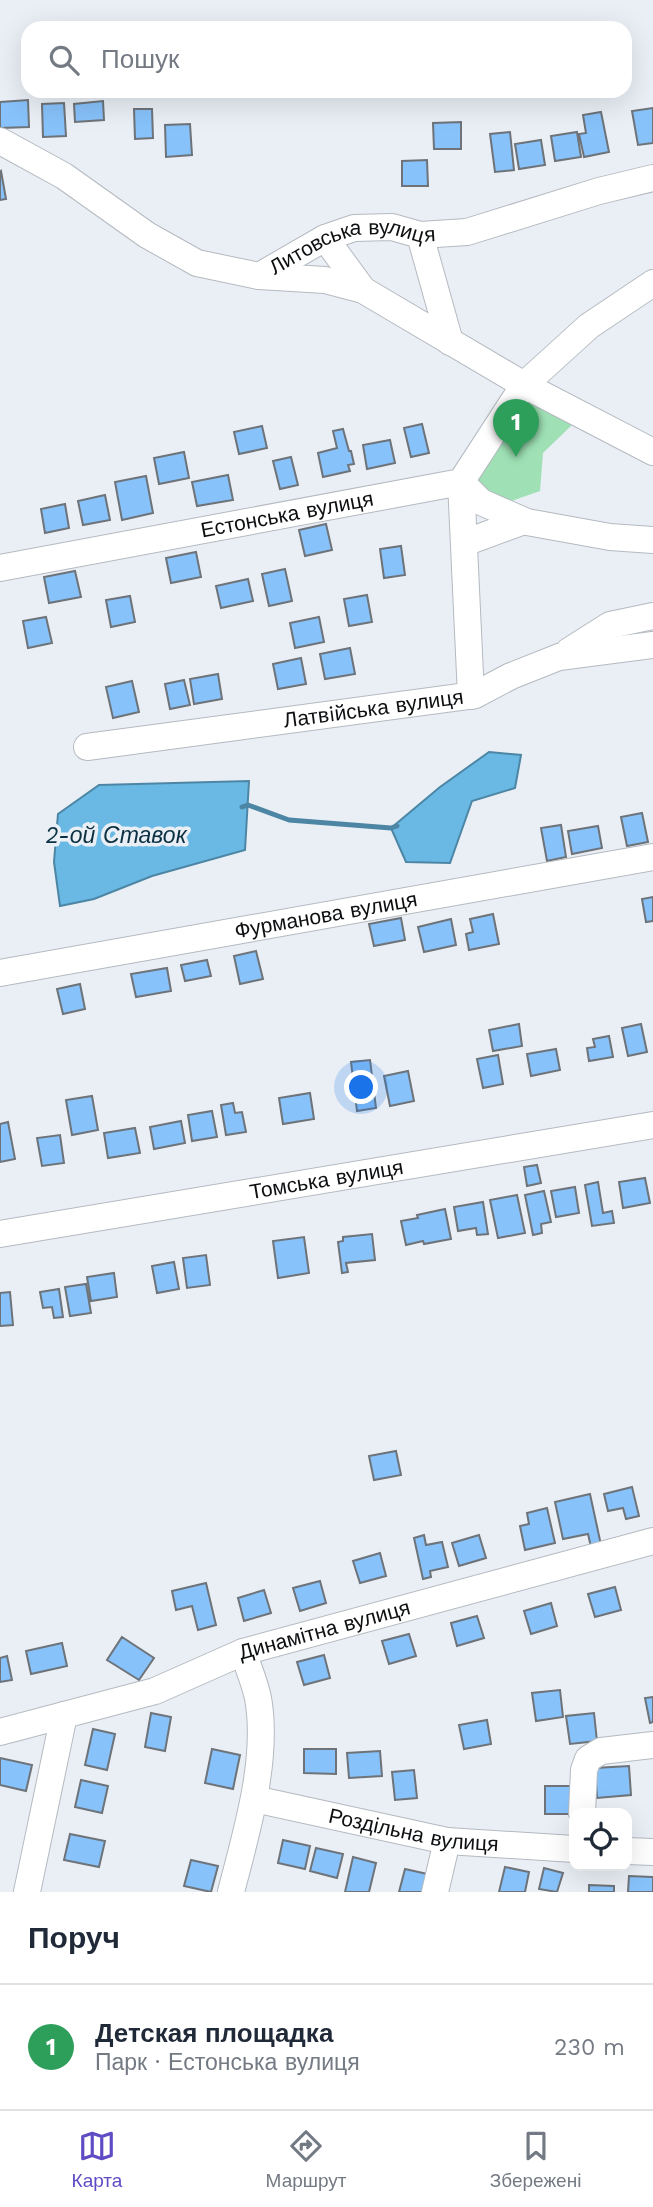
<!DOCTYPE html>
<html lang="uk">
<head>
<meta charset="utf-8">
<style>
  :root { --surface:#fff; --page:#f2f2f3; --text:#1f2937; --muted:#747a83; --line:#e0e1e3; --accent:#5f4cc5 }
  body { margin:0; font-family:"Work Sans",sans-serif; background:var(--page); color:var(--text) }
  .controls { position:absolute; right:21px; bottom:21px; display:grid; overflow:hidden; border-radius:14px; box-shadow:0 7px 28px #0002 }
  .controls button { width:63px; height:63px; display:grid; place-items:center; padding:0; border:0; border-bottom:2px solid var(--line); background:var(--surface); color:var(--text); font:35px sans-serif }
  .you { position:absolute; left:362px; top:1088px; width:24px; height:24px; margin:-18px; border:5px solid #fff; border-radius:50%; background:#1a73e8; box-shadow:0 0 0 10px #1a73e833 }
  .badge { display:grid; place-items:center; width:46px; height:46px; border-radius:50%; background:var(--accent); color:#fff; font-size:23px; font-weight:700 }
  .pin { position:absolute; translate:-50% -58px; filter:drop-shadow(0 2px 4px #0008) }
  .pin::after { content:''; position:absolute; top:37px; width:24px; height:21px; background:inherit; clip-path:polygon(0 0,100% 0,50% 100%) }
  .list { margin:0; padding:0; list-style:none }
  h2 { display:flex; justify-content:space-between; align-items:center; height:91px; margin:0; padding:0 28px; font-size:30px }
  h2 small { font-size:23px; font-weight:400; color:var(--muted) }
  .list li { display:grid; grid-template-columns:46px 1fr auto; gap:21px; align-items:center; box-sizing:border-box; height:126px; padding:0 28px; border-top:2px solid var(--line) }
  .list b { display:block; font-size:26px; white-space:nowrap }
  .list p { margin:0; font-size:23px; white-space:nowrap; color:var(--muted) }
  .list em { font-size:23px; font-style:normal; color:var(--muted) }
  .icon { flex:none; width:38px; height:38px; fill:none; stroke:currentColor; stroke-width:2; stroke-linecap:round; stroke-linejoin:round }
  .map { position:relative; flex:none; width:653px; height:1892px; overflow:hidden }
  .search { position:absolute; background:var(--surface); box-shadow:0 7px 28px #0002; left:21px; right:21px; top:21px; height:77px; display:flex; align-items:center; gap:18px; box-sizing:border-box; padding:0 24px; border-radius:21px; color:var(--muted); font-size:26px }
  .sheet { height:217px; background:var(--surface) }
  nav { display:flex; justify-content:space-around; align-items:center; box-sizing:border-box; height:98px; border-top:2px solid var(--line); background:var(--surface); font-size:19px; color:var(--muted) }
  nav a { display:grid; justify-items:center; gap:4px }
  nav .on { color:var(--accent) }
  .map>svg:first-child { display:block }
</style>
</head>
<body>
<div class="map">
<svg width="653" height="1892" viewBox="0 0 653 1892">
  <rect width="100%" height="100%" fill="#e9eff5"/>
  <path fill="#9fe1b5" d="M 521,399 L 544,402 L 573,424 L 543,453 L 540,491 L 500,505 L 472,484 Z"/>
  <path fill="#69b9e4" stroke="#4d86a5" stroke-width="2" d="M 489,752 L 521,755 L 515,788 L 472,801 L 450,863 L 406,862 L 391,828 L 440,787 Z
    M 249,781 L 245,850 L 152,876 L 94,899 L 60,906 L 54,862 L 58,814 L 99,785 Z"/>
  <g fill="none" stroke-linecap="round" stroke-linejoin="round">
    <path stroke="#4d86a5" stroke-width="5" d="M 242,807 L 248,805 L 289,820 L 391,828 L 397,826"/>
  </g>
  <path fill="#87c2fa" stroke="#6d7379" stroke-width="2" d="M 28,100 L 29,127 L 0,128 L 0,102 Z
    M 103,101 L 104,120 L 75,122 L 74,104 Z
    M 64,103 L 66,136 L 43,137 L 42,104 Z
    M 653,108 L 653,143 L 638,145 L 632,111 Z
    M 134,109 L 152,109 L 153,138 L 135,139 Z
    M 601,112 L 609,152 L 584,157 L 579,134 L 586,133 L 583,115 Z
    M 461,122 L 461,149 L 434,149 L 433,123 Z
    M 190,124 L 192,155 L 166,157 L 165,125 Z
    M 510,132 L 514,170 L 495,172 L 490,134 Z
    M 577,132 L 581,157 L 555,161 L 551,136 Z
    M 541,140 L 545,165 L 519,169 L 515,144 Z
    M 427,160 L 428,186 L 402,186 L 402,161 Z
    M 1,171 L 6,199 L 0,200 L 0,172 Z
    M 422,424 L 429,453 L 411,457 L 404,428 Z
    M 262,426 L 267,448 L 239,454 L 234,432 Z
    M 343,429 L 349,451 L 351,451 L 354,464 L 348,465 L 350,471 L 323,477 L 318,453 L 337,448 L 333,431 Z
    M 390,440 L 395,463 L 367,469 L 363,445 Z
    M 184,452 L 189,478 L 159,484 L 154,458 Z
    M 291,457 L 298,485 L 280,489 L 273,461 Z
    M 228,475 L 233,500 L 197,506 L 192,482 Z
    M 146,476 L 153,513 L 122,520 L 115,482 Z
    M 105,495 L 110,520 L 83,525 L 78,501 Z
    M 65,504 L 69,528 L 45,533 L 41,509 Z
    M 326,524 L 332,550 L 305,556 L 299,530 Z
    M 401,546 L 405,575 L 384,578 L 380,549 Z
    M 196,552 L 201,577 L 171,583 L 166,558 Z
    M 285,569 L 292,601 L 269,606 L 262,574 Z
    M 75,571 L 81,597 L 49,603 L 44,577 Z
    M 248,579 L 253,601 L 221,608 L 216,586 Z
    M 367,595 L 372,622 L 349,626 L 344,599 Z
    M 130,596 L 135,622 L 111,627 L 106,600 Z
    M 46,617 L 52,643 L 28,648 L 23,621 Z
    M 319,617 L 324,642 L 295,648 L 290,623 Z
    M 350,648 L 355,674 L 325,679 L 320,654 Z
    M 301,658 L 306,684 L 278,689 L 273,664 Z
    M 218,674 L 222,699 L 194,704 L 190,679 Z
    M 184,680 L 190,705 L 170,709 L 165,684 Z
    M 132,681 L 139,712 L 113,718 L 106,687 Z
    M 642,813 L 648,842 L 627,846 L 621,817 Z
    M 561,825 L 566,857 L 547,861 L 541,828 Z
    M 598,826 L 602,848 L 572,854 L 568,831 Z
    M 653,897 L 653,921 L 646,922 L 642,899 Z
    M 493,914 L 499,944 L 469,950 L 466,934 L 473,932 L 470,919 Z
    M 401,918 L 405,940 L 374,946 L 369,924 Z
    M 451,919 L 456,945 L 424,952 L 418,927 Z
    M 256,951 L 263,979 L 240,984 L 234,956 Z
    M 207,960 L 211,976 L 185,981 L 181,965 Z
    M 167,968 L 171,991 L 136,997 L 131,974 Z
    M 80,984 L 85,1009 L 63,1014 L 57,989 Z
    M 519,1024 L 522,1046 L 493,1051 L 489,1030 Z
    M 641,1024 L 647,1052 L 628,1056 L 622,1028 Z
    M 609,1036 L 613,1057 L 589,1061 L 587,1048 L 595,1047 L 593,1039 Z
    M 556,1049 L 560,1070 L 531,1076 L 527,1054 Z
    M 498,1055 L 503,1084 L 483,1088 L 477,1059 Z
    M 370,1060 L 376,1108 L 357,1111 L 351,1062 Z
    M 408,1071 L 414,1101 L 390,1106 L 384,1076 Z
    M 310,1093 L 314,1119 L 283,1124 L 279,1098 Z
    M 92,1096 L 98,1130 L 72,1135 L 66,1100 Z
    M 233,1103 L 235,1113 L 242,1112 L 246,1132 L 226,1135 L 221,1105 Z
    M 212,1111 L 217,1137 L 192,1141 L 188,1115 Z
    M 181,1121 L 185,1143 L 154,1149 L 150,1127 Z
    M 8,1122 L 15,1159 L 0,1162 L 0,1124 Z
    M 135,1128 L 140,1153 L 108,1158 L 104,1133 Z
    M 60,1135 L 64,1163 L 42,1166 L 37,1138 Z
    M 537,1165 L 541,1183 L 527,1186 L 524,1167 Z
    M 645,1178 L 650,1203 L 623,1208 L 619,1182 Z
    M 598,1182 L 603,1213 L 612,1211 L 614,1223 L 592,1226 L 585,1185 Z
    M 575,1187 L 579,1213 L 556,1217 L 551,1191 Z
    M 544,1191 L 551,1222 L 541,1224 L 542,1233 L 533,1235 L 525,1195 Z
    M 517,1195 L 525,1233 L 498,1238 L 490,1200 Z
    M 483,1202 L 488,1234 L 477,1235 L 476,1228 L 458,1231 L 454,1207 Z
    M 445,1209 L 451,1239 L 424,1244 L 423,1241 L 406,1245 L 401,1221 L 418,1218 L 417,1215 Z
    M 372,1234 L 375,1260 L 346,1263 L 348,1272 L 342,1273 L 338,1242 L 343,1241 L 343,1237 Z
    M 304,1237 L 309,1273 L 278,1278 L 273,1241 Z
    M 206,1255 L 210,1285 L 187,1288 L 183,1258 Z
    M 174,1262 L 179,1289 L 157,1293 L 152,1266 Z
    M 114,1273 L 117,1297 L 91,1301 L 87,1277 Z
    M 86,1284 L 91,1313 L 70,1316 L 65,1287 Z
    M 59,1289 L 63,1317 L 54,1318 L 52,1307 L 43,1308 L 40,1292 Z
    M 10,1292 L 13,1325 L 0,1326 L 0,1293 Z
    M 396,1451 L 401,1475 L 374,1480 L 369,1456 Z
    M 632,1487 L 639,1516 L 626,1519 L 623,1508 L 608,1511 L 604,1494 Z
    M 590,1494 L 601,1545 L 591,1547 L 588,1534 L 563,1539 L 555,1502 Z
    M 547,1508 L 555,1543 L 525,1550 L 520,1526 L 529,1524 L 527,1513 Z
    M 424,1535 L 426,1545 L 442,1542 L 448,1567 L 430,1571 L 431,1577 L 423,1579 L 414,1538 Z
    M 479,1535 L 486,1558 L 459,1566 L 452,1543 Z
    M 380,1553 L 386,1576 L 360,1583 L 353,1561 Z
    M 320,1581 L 326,1603 L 300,1611 L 293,1588 Z
    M 206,1583 L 216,1625 L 198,1630 L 192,1606 L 176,1610 L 172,1591 Z
    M 615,1587 L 621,1610 L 595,1617 L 588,1594 Z
    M 264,1590 L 271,1613 L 244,1621 L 238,1598 Z
    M 551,1603 L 557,1626 L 531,1634 L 524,1611 Z
    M 477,1616 L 484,1638 L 457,1646 L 451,1623 Z
    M 409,1634 L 416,1656 L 389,1664 L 382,1641 Z
    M 122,1637 L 154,1658 L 139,1680 L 107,1660 Z
    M 62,1643 L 67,1666 L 31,1674 L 26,1651 Z
    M 324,1655 L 330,1678 L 304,1685 L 297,1662 Z
    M 7,1656 L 12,1680 L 0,1682 L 0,1658 Z
    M 560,1690 L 563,1717 L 536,1721 L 532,1693 Z
    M 653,1697 L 653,1722 L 650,1723 L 645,1698 Z
    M 151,1713 L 171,1717 L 165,1751 L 145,1747 Z
    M 594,1713 L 597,1741 L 570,1744 L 566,1716 Z
    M 487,1720 L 491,1744 L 464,1749 L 459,1725 Z
    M 93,1729 L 115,1734 L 107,1770 L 85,1765 Z
    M 212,1749 L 240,1755 L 233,1789 L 205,1783 Z
    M 304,1749 L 336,1749 L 336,1774 L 304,1773 Z
    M 380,1751 L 382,1776 L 349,1778 L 347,1753 Z
    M 0,1758 L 32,1765 L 26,1791 L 0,1785 Z
    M 629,1766 L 631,1795 L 597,1798 L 595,1768 Z
    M 414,1770 L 417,1798 L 395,1800 L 392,1772 Z
    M 81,1780 L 108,1786 L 102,1813 L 75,1807 Z
    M 545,1786 L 572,1786 L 572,1814 L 545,1814 Z
    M 70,1834 L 105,1841 L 99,1867 L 64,1860 Z
    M 283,1840 L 310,1846 L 305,1869 L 278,1863 Z
    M 316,1848 L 343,1854 L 337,1878 L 310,1871 Z
    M 353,1857 L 376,1863 L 369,1892 L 345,1892 Z
    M 191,1860 L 218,1866 L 211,1892 L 184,1886 Z
    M 505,1867 L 529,1872 L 525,1892 L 499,1892 Z
    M 544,1868 L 563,1873 L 557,1892 L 539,1889 Z
    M 405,1869 L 432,1875 L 428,1892 L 399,1892 Z
    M 629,1876 L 653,1877 L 653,1892 L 628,1892 Z
    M 589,1885 L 614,1886 L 614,1892 L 589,1892 Z"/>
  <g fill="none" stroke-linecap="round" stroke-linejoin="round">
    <defs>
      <g id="minor">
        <path id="s1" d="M 0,141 L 64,176 L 147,235 L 197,263 L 259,276 L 325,238 L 354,228 L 392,227 L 420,235 L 467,232 L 599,191 L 653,178"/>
        <path d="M 420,235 L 450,342"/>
        <path d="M 325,238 L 363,290"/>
        <path d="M 259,276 L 325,280 L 363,290 L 524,385 L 653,452"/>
        <path d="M 461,482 L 471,696"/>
        <path d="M 461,482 L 481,502 L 527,522 L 610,537 L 653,540"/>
        <path d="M 464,543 L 524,521"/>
        <path id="s2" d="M 0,568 L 461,482 L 524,385 L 589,326 L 653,283"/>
        <path d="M 569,651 L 610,625 L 653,616"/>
        <path id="s3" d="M 87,747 L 475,695 L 511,676 L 559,657 L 653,645"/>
        <path id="s4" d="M 0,973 L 653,857"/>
        <path id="s5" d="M 0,1234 L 653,1125"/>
        <path id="s6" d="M 0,1732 L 155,1691 L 243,1652 L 653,1541"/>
        <path id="s7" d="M 254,1799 L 447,1841 L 574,1849"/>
        <path d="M 582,1813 L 584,1770 L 588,1759 L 601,1751 L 653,1745"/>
        <path d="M 627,1851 L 653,1852"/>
        <path d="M 27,1892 L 64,1715"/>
        <path d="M 231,1892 C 246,1833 269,1760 258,1698 C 255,1683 248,1667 243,1652"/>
        <path d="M 435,1892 L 447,1841"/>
      </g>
    </defs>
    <use href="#minor" stroke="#b4bac0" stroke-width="28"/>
    <use href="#minor" stroke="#fff" stroke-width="26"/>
  </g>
  <g text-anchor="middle" stroke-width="7" stroke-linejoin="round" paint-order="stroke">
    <g font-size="21" fill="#0d0f11" stroke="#e9eff5">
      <text dy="7" stroke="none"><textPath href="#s1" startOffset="397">Литовська вулиця</textPath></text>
      <text dy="7" stroke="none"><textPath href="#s2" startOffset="292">Естонська вулиця</textPath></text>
      <text dy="7" stroke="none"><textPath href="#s3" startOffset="289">Латвiйська вулиця</textPath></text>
      <text dy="7" stroke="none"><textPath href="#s4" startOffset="331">Фурманова вулиця</textPath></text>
      <text dy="7" stroke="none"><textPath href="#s5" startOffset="331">Томська вулиця</textPath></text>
      <text dy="7" stroke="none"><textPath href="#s6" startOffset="341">Динамітна вулиця</textPath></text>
      <text dy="7" stroke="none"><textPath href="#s7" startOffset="163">Роздільна вулиця</textPath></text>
    </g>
    <g font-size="23" font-style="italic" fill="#0b3042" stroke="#e9eff5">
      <text x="116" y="843">2-ой Ставок</text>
    </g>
  </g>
</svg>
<div class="controls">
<button><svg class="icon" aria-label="locate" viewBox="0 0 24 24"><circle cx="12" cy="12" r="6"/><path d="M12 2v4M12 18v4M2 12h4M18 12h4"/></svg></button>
</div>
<div class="you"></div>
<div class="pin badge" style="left:516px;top:457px;background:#2e9e5b">1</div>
<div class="search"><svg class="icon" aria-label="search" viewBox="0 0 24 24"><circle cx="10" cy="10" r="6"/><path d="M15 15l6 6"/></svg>Пошук</div>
</div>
<section class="sheet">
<h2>Поруч<small></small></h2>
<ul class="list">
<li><span class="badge" style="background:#2e9e5b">1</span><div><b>Детская площадка</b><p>Парк · Естонська вулиця</p></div><em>230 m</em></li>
</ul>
</section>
<nav>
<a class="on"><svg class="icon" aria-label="map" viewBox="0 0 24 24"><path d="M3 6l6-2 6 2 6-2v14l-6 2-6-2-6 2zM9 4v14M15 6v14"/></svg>Карта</a>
<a><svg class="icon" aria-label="directions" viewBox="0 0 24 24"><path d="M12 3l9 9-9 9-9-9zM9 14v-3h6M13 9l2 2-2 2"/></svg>Маршрут</a>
<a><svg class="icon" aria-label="saved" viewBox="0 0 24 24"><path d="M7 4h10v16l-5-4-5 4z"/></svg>Збережені</a>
</nav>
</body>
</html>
